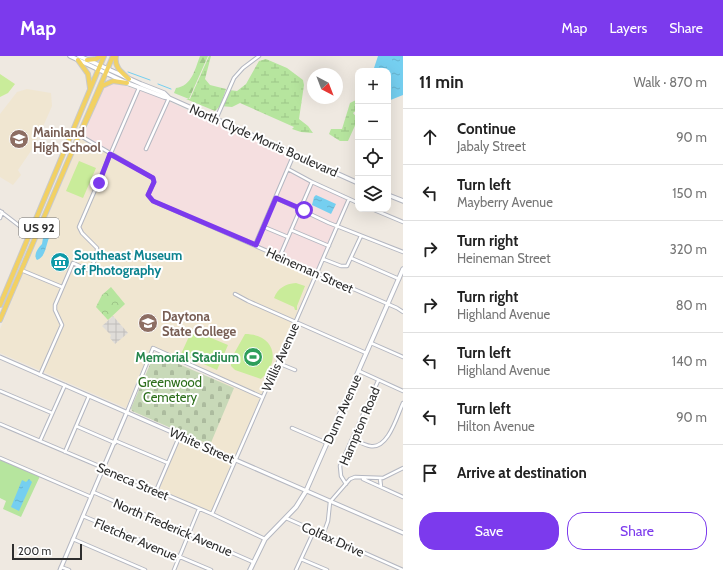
<!DOCTYPE html>
<html lang="en">
<head>
<meta charset="utf-8">
<style>
  :root { --surface:#fff; --page:#f6f6f6; --text:#222; --muted:#767676; --line:#e0e0e0; --accent:#7c3aed }
  body { margin:0; font-family:Cabin,sans-serif; background:var(--page); color:var(--text) }
  .controls { position:absolute; right:12px; top:12px; display:grid; overflow:hidden; border-radius:8px; box-shadow:0 4px 16px #0002 }
  .controls button { width:36px; height:36px; display:grid; place-items:center; padding:0; border:0; border-bottom:1px solid var(--line); background:var(--surface); color:var(--text); font:20px sans-serif }
  .compass { position:absolute; left:307px; top:12px; width:36px; height:36px; border-radius:50%; background:var(--surface); box-shadow:0 4px 16px #0002; rotate:138deg }
  .scale { position:absolute; left:12px; bottom:10px; width:70px; box-sizing:border-box; padding-left:4px; border:2px solid #2e2e2e; border-top:0; font-size:11px; line-height:14px; white-space:nowrap; color:#2e2e2e; -webkit-text-stroke:3px #fff; paint-order:stroke }
  .stop { position:absolute; width:12px; height:12px; margin:-9px; border:3px solid #7c3aed; border-radius:50%; background:#fff }
  .stop.end { background:#7c3aed; border-color:#fff; box-shadow:0 1px 4px #0008 }
  .list { margin:0; padding:0; list-style:none }
  h2 { display:flex; justify-content:space-between; align-items:center; height:52px; margin:0; padding:0 16px; font-size:17px }
  h2 small { font-size:13px; font-weight:400; color:var(--muted) }
  .list li { display:grid; grid-template-columns:26px 1fr auto; gap:12px; align-items:center; box-sizing:border-box; height:56px; padding:0 16px; border-top:1px solid var(--line) }
  .list b { display:block; font-size:15px; white-space:nowrap }
  .list p { margin:0; font-size:13px; white-space:nowrap; color:var(--muted) }
  .list em { font-size:13px; font-style:normal; color:var(--muted) }
  .actions { display:flex; gap:8px; padding:12px 16px }
  .actions a { flex:1; padding:9px 0; border:1px solid var(--accent); border-radius:16px; text-align:center; font-size:14px; color:var(--accent) }
  .actions .main { background:var(--accent); color:#fff }
  .icon { flex:none; width:22px; height:22px; fill:none; stroke:currentColor; stroke-width:2; stroke-linecap:round; stroke-linejoin:round }
  .map { position:relative; flex:none; width:403px; height:514px; overflow:hidden }
  header { display:flex; align-items:center; gap:24px; box-sizing:border-box; height:56px; padding:0 20px; background:var(--accent); color:#fff }
  header strong { font-size:19px }
  nav { display:flex; gap:22px; margin-inline-start:auto; font-size:14px }
  main { display:flex }
  aside { flex:1; background:var(--surface) }
  .map>svg:first-child { display:block }
</style>
</head>
<body>
<header>
<strong>Map</strong>
<nav><a>Map</a><a>Layers</a><a>Share</a></nav>
</header>
<main>
<div class="map">
<svg width="403" height="514" viewBox="0 0 403 514">
  <defs>
    <pattern id="forest-firs" width="22" height="20" patternUnits="userSpaceOnUse"><rect width="22" height="20" fill="#b6e59e"/><path d="M5 1l3.5 6h-7zM16 11l3.5 6h-7z" fill="#9dc588"/></pattern>
    <pattern id="wetland-marsh" width="20" height="14" patternUnits="userSpaceOnUse"><rect width="20" height="14" fill="#b6e59e"/><path d="M1 5h8M5 5V1M11 12h8M15 12V8" fill="none" stroke="#9dc588"/></pattern>
    <pattern id="cemetery-stones" width="16" height="16" patternUnits="userSpaceOnUse"><rect width="16" height="16" fill="#c8d9b8"/><path d="M2 7V4a2 2 0 0 1 4 0v3zM10 15v-3a2 2 0 0 1 4 0v3z" fill="#acbb9e"/></pattern>
    <pattern id="park-crowns" width="20" height="18" patternUnits="userSpaceOnUse"><rect width="20" height="18" fill="#b6e59e"/><path d="M2 6a3 3 0 1 1 6 0M12 15a3 3 0 1 1 6 0" fill="none" stroke="#9dc588"/></pattern>
    <pattern id="plaza-grid" width="8" height="8" patternUnits="userSpaceOnUse"><rect width="8" height="8" fill="#dfdcd8"/><path d="M0 4h8M4 0v8" fill="none" stroke="#c0bdba"/></pattern>
    <pattern id="water-ripples" width="26" height="14" patternUnits="userSpaceOnUse"><rect width="26" height="14" fill="#75cff0"/><path d="M2 4q2-2 4 0t4 0M15 11q2-2 4 0t4 0" fill="none" stroke="#66b2ce"/></pattern>
  </defs>
  <rect width="100%" height="100%" fill="#efe9e1"/>
  <path fill="#f0e6d1" d="M 27,33 L 51,37 L 52,50 L 35,89 L 18,114 L 21,119 L 13,129 L 0,121 L 0,58 L 17,36 Z
    M 80,84 L 84,84 L 150,121 L 153,125 L 147,141 L 151,146 L 314,218 L 211,457 L 158,434 L 180,383 L 179,375 L 188,354 L 202,358 L 220,320 L 152,290 L 126,352 L 0,297 L 0,273 Z"/>
  <path fill="#f5dfe0" d="M 113,26 L 162,42 L 201,61 L 261,85 L 288,100 L 289,104 L 285,113 L 314,129 L 345,143 L 346,147 L 317,213 L 314,214 L 153,143 L 150,139 L 157,125 L 155,121 L 112,98 L 84,79 L 102,34 L 106,29 Z"/>
  <path fill="#b6e59e" d="M 0,404 L 40,420 L 21,461 L 3,453 L 6,445 L 0,442 Z"/>
  <path fill="url(#forest-firs)" d="M 200,0 L 208,0 L 189,43 L 174,37 L 176,32 C 192,30 195,13 200,0 Z"/>
  <path fill="url(#wetland-marsh)" d="M 209,0 L 211,0 L 205,23 L 210,29 L 226,33 L 222,45 L 224,47 L 229,34 L 237,35 L 246,28 L 259,5 L 266,3 L 287,12 L 303,24 L 304,29 L 299,63 L 308,70 L 313,77 L 301,76 L 292,73 L 294,71 L 240,47 L 232,51 L 220,50 L 215,55 L 186,43 L 190,43 Z
    M 358,43 L 358,53 L 353,57 L 358,63 L 348,85 L 340,85 L 329,78 L 331,73 L 342,73 L 350,47 Z"/>
  <path fill="url(#cemetery-stones)" d="M 158,299 L 234,332 L 210,389 L 132,355 L 131,352 L 152,304 L 155,305 Z"/>
  <path fill="url(#park-crowns)" d="M 111,231 L 125,248 L 108,264 L 96,251 L 102,239 Z"/>
  <path fill="#c9ec9a" d="M 0,18 L 15,28 L 8,37 L 0,41 Z
    M 79,105 L 96,112 L 83,142 L 66,135 Z
    M 296,227 L 305,230 L 297,250 L 297,254 L 295,254 L 294,251 L 274,242 C 278,232 285,228 296,227 Z
    M 192,274 L 228,289 L 217,314 L 181,298 Z
    M 245,278 C 274,278 282,304 261,323 L 235,314 L 231,310 L 231,303 Z"/>
  <path fill="url(#plaza-grid)" d="M 113,260 L 128,277 L 115,288 L 110,282 L 111,279 L 102,270 Z"/>
  <path fill="url(#water-ripples)" d="M 378,0 L 403,0 L 403,39 L 388,45 L 388,15 L 373,15 Z
    M 316,139 L 336,148 L 331,158 L 312,149 L 314,141 Z
    M 48,171 L 53,172 L 53,175 C 45,184 48,200 37,204 C 33,199 38,192 42,188 L 44,176 Z
    M 29,423 L 32,426 L 19,455 L 11,451 L 22,424 L 26,426 Z"/>
  <g fill="none" stroke-linecap="round" stroke-linejoin="round">
    <path stroke="#75cff0" stroke-width="1" d="M 128,16 L 150,24
      M 158,28 L 171,33"/>
    <defs>
      <path id="minor" d="M 216,63 L 234,22 L 243,12 L 259,0
        M 79,79 L 153,122 L 154,126 L 148,139 L 153,145 L 397,252 L 403,256
        M 146,93 L 169,42
        M 288,113 L 312,126 L 358,147
        M 276,142 L 329,167 L 403,196
        M 372,153 L 403,166
        M 0,155 L 30,178
        M 0,162 L 2,156
        M 264,171 L 288,181
        M 291,174 L 329,190
        M 255,189 L 294,98
        M 280,200 L 312,126
        M 351,202 L 399,223
        M 323,203 L 341,210 L 347,210 L 361,180
        M 21,214 L 62,231
        M 235,238 L 248,245 L 366,297
        M 371,287 L 403,301
        M 278,307 L 295,314
        M 359,315 L 403,335
        M 40,319 L 62,269 L 55,254 L 55,249 L 73,207 L 90,215 L 97,199 L 97,192 L 82,177 L 79,171 L 139,32
        M 0,335 L 52,357
        M 127,356 L 153,292 L 262,341
        M 0,368 L 212,458 L 265,483
        M 76,370 L 115,387
        M 292,372 L 327,387
        M 352,383 C 358,385 364,389 370,390 C 388,394 397,360 403,347
        M 40,385 L 65,329
        M 116,385 L 168,407
        M 65,396 L 89,340
        M 0,402 L 91,441
        M 380,422 L 381,431
        M 363,423 L 403,441
        M 346,428 L 341,420 L 340,410 L 378,325
        M 156,435 L 180,379
        M 93,436 L 253,506
        M 212,458 L 349,143
        M 83,460 L 211,514
        M 286,462 L 403,514
        M 323,479 L 328,465 L 330,446 L 350,423 L 355,421 L 383,422 L 403,412
        M 73,483 L 145,514
        M 301,503 L 327,514
        M 61,511 L 69,514
        M 174,514 L 199,453
        M 296,514 L 314,475"/>
      <path id="tertiary" d="M 0,301 L 403,477
        M 60,514 L 127,356"/>
      <path id="secondary" d="M 70,0 L 127,27 L 164,41 L 169,42 L 358,127
        M 79,0 L 141,28 L 164,37 L 169,42
        M 388,139 L 403,145
        M 250,514 L 265,483 L 296,451 L 306,435 L 403,213"/>
      <path id="primary" d="M 116,0 C 114,11 121,16 129,23
        M 78,4 L 88,18 L 90,32
        M 87,4 L 96,3 L 101,0
        M 83,72 L 102,30 L 113,25 L 127,27
        M 0,249 L 104,0
        M 0,264 L 113,0"/>
    </defs>
    <use href="#minor" stroke="#b4b7c1" stroke-width="4.5"/>
    <use href="#tertiary" stroke="#b4b7c1" stroke-width="5"/>
    <use href="#secondary" stroke="#b4b7c1" stroke-width="5.5"/>
    <use href="#primary" stroke="#c9c9c9" stroke-width="6"/>
    <use href="#minor" stroke="#fff" stroke-width="2.5"/>
    <use href="#tertiary" stroke="#fff" stroke-width="3"/>
    <use href="#secondary" stroke="#fff" stroke-width="3.5"/>
    <use href="#primary" stroke="#f2d163" stroke-width="4"/>
  </g>
  <g fill="none" stroke-linecap="round" stroke-linejoin="round">
    <path stroke="#7c3aed" stroke-width="5" d="M 99,127 L 110,98 L 153,122 L 154,126 L 148,139 L 153,145 L 256,189 L 276,142 L 304,154"/>
  </g>
  <defs>
    <symbol id="school-disc" viewBox="-11 -11 22 22"><circle r="9.5" fill="#8d6e63" stroke="#fff"/><path d="M0-5L7-2L0 1L-7-2ZM-4 1L0 2.5L4 1V4Q0 6-4 4Z" fill="#fff"/></symbol>
    <symbol id="museum-disc" viewBox="-11 -11 22 22"><circle r="9.5" fill="#0f9aa8" stroke="#fff"/><path d="M0-6L6-3V-2H-6V-3ZM-5-1h2V3h-2ZM-1-1h2V3h-2ZM3-1h2V3H3ZM-6 4H6V6H-6Z" fill="#fff"/></symbol>
    <symbol id="university-disc" viewBox="-11 -11 22 22"><circle r="9.5" fill="#8d6e63" stroke="#fff"/><path d="M0-5L7-2L0 1L-7-2ZM-4 1L0 2.5L4 1V4Q0 6-4 4Z" fill="#fff"/></symbol>
    <symbol id="stadium-disc" viewBox="-11 -11 22 22"><circle r="9.5" fill="#2e9e5b" stroke="#fff"/><path d="M0-5a6.5 5 0 1 0 0 10a6.5 5 0 1 0 0-10ZM-3.5-1.8h7v3.6h-7Z" fill="#fff"/></symbol>
  </defs>
  <g fill-rule="evenodd">
    <use href="#school-disc" x="8" y="72" width="22" height="22"/>
    <use href="#museum-disc" x="49" y="195" width="22" height="22"/>
    <use href="#university-disc" x="137" y="256" width="22" height="22"/>
    <use href="#stadium-disc" x="242" y="290" width="22" height="22"/>
  </g>
  <g text-anchor="middle" stroke-width="4" stroke-linejoin="round" paint-order="stroke">
    <rect fill="#fff" stroke="#6d6d6d" stroke-width="1" x="19" y="162" width="40" height="20" rx="3"/>
    <g font-size="12" font-weight="bold" fill="#2e2e2e">
      <text x="39" y="176">US 92</text>
    </g>
    <g font-size="13" font-weight="bold" fill="#785e54" stroke="#fff" text-anchor="start">
      <text x="33" y="81">Mainland<tspan x="33" dy="15">High School</tspan></text>
      <text x="162" y="265">Daytona<tspan x="162" dy="15">State College</tspan></text>
    </g>
    <g font-size="13" fill="#2e2e2e" stroke="#fff">
      <text transform="translate(264 84) rotate(24)" y="5">North Clyde Morris Boulevard</text>
      <text transform="translate(310 214) rotate(24)" y="5">Heineman Street</text>
      <text transform="translate(280 301) rotate(-66)" y="5">Willis Avenue</text>
      <text transform="translate(342 353) rotate(-66)" y="5">Dunn Avenue</text>
      <text transform="translate(359 370) rotate(-67)" y="5">Hampton Road</text>
      <text transform="translate(202 389) rotate(24)" y="5">White Street</text>
      <text transform="translate(133 425) rotate(23)" y="5">Seneca Street</text>
      <text transform="translate(173 471) rotate(23)" y="5">North Frederick Avenue</text>
      <text transform="translate(136 483) rotate(23)" y="5">Fletcher Avenue</text>
      <text transform="translate(333 483) rotate(24)" y="5">Colfax Drive</text>
    </g>
    <g font-size="13" font-weight="bold" fill="#0d838f" stroke="#fff" text-anchor="start">
      <text x="74" y="204">Southeast Museum<tspan x="74" dy="15">of Photography</tspan></text>
    </g>
    <g font-size="13" font-weight="bold" fill="#27864d" stroke="#fff" text-anchor="end">
      <text x="239" y="306">Memorial Stadium</text>
    </g>
    <g font-size="13" fill="#2c6e1b" stroke="#fff">
      <text x="170" y="331">Greenwood<tspan x="170" dy="15">Cemetery</tspan></text>
    </g>
  </g>
</svg>
<div class="controls">
<button>+</button>
<button>−</button>
<button><svg class="icon" aria-label="locate" viewBox="0 0 24 24"><circle cx="12" cy="12" r="6"/><path d="M12 2v4M12 18v4M2 12h4M18 12h4"/></svg></button>
<button><svg class="icon" aria-label="layers" viewBox="0 0 24 24"><path d="M12 4l9 5-9 5-9-5zM3 14l9 5 9-5"/></svg></button>
</div>
<svg class="compass" viewBox="-18 -18 36 36"><path d="M0-13l5 13h-10z" fill="#e53935"/><path d="M0 13l5-13h-10z" fill="#767676"/></svg>
<div class="scale">200 m</div>
<div class="stop" style="left:304px;top:154px"></div>
<div class="stop end" style="left:99px;top:127px"></div>
</div>
<aside>
<h2>11 min<small>Walk · 870 m</small></h2>
<ul class="list">
<li><svg class="icon" aria-label="ahead" viewBox="0 0 24 24"><path d="M12 20V5M6 11l6-6 6 6"/></svg><div><b>Continue</b><p>Jabaly Street</p></div><em>90 m</em></li>
<li><svg class="icon" aria-label="left" viewBox="0 0 24 24"><path d="M17 20v-9H6M10 6l-5 5 5 5"/></svg><div><b>Turn left</b><p>Mayberry Avenue</p></div><em>150 m</em></li>
<li><svg class="icon" aria-label="right" viewBox="0 0 24 24"><path d="M7 20v-9h11M14 6l5 5-5 5"/></svg><div><b>Turn right</b><p>Heineman Street</p></div><em>320 m</em></li>
<li><svg class="icon" aria-label="right" viewBox="0 0 24 24"><path d="M7 20v-9h11M14 6l5 5-5 5"/></svg><div><b>Turn right</b><p>Highland Avenue</p></div><em>80 m</em></li>
<li><svg class="icon" aria-label="left" viewBox="0 0 24 24"><path d="M17 20v-9H6M10 6l-5 5 5 5"/></svg><div><b>Turn left</b><p>Highland Avenue</p></div><em>140 m</em></li>
<li><svg class="icon" aria-label="left" viewBox="0 0 24 24"><path d="M17 20v-9H6M10 6l-5 5 5 5"/></svg><div><b>Turn left</b><p>Hilton Avenue</p></div><em>90 m</em></li>
<li><svg class="icon" aria-label="arrive" viewBox="0 0 24 24"><path d="M6 21V4h12l-3 4 3 4H6"/></svg><div><b>Arrive at destination</b></div></li>
</ul>
<div class="actions"><a class="main">Save</a><a>Share</a></div>
</aside>
</main>
</body>
</html>
